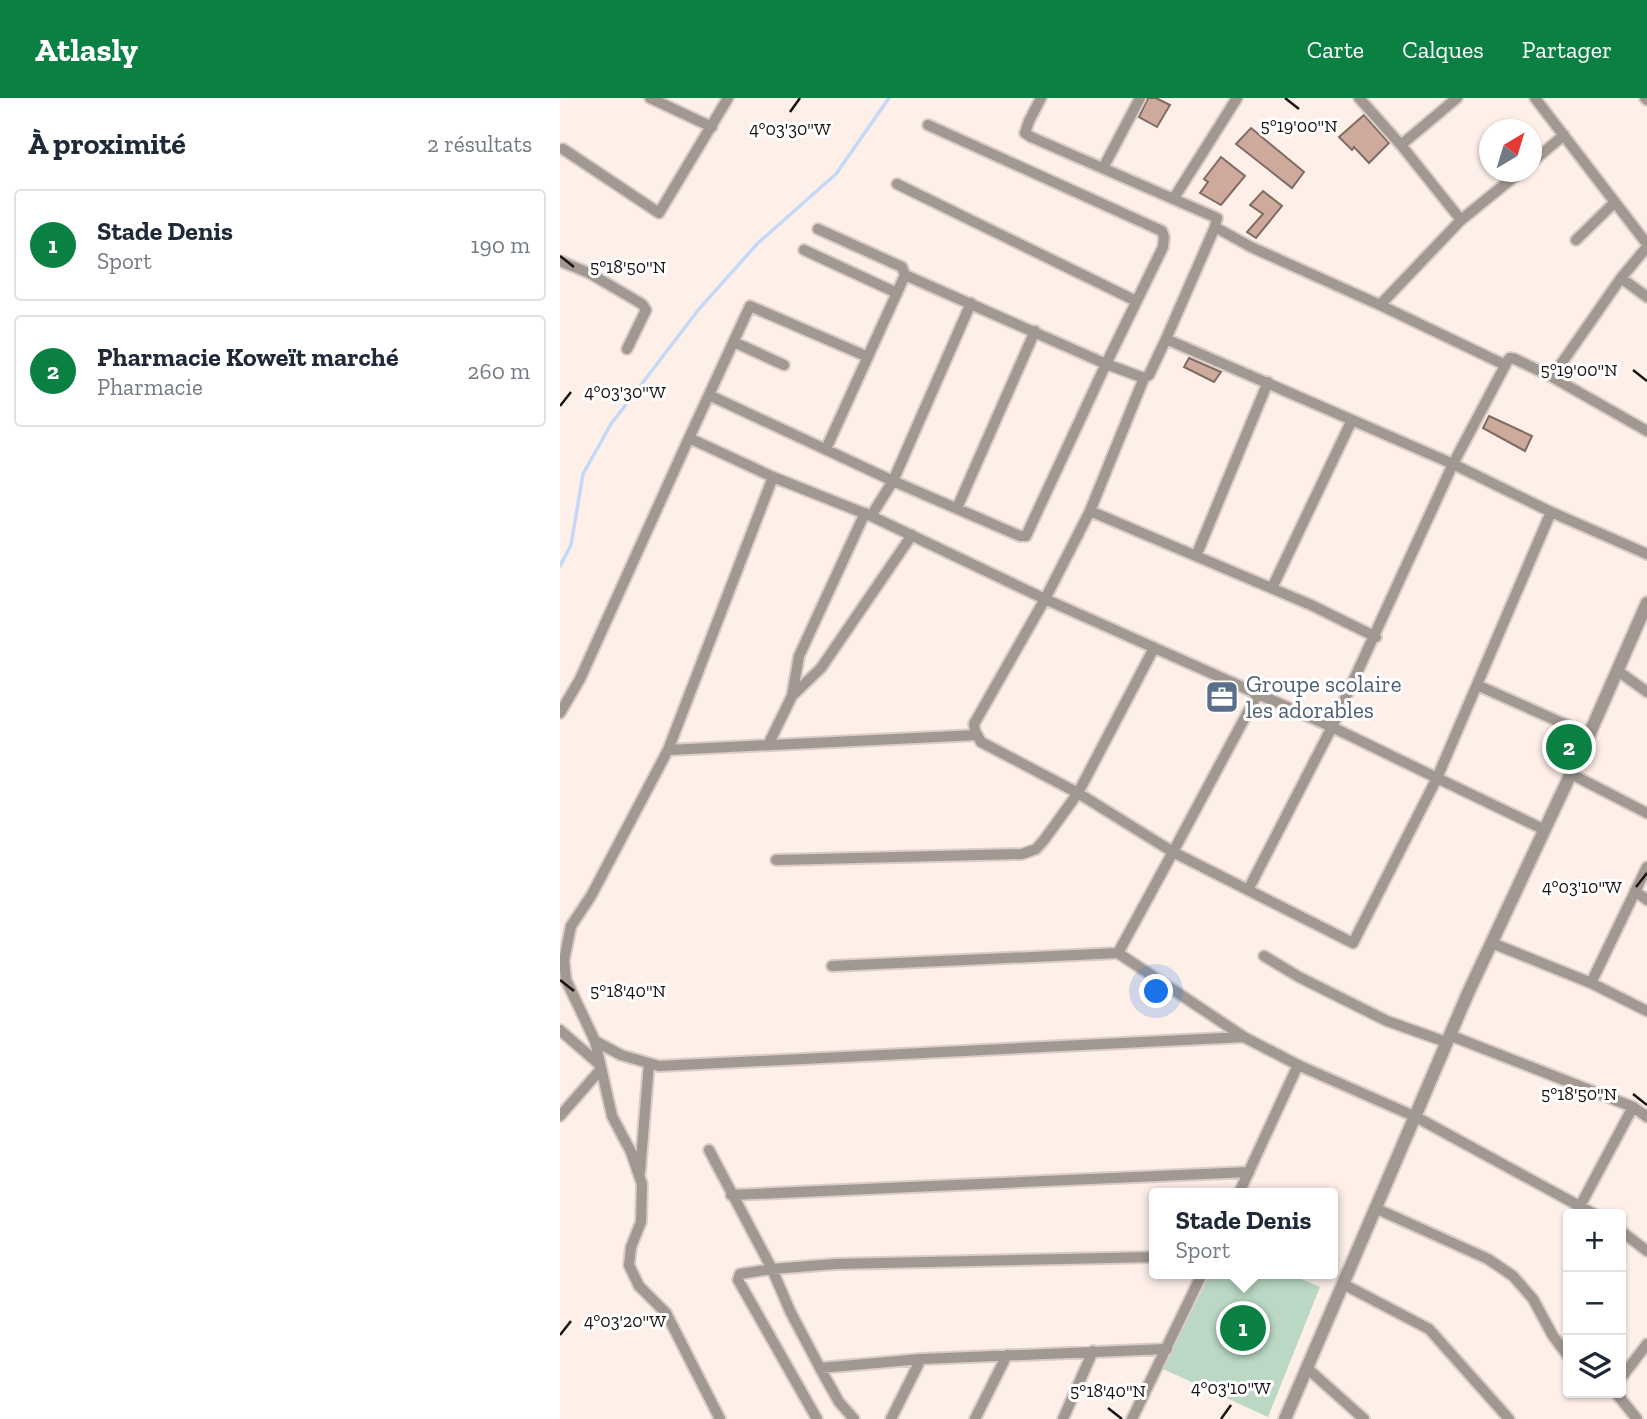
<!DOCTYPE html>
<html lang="fr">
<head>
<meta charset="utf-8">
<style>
  :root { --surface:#fff; --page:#f2f2f3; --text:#1f2937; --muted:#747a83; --line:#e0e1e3; --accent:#0b8043 }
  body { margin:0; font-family:"Zilla Slab",serif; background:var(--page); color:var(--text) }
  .controls { position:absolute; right:21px; bottom:21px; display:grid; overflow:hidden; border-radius:7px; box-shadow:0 2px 5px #0004 }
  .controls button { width:63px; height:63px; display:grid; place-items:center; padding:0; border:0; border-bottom:2px solid var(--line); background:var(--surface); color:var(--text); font:35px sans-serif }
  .compass { position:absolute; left:919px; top:21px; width:63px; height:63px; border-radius:50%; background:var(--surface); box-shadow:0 2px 5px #0004; rotate:38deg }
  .you { position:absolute; left:597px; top:894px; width:24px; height:24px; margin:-18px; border:5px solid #fff; border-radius:50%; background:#1a73e8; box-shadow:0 0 0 10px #1a73e833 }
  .badge { display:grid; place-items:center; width:46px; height:46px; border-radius:50%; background:var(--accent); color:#fff; font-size:23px; font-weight:700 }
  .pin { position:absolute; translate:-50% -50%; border:4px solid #fff; box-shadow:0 2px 7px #0006 }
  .popup { position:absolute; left:589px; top:1090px; width:189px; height:91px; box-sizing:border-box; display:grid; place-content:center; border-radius:7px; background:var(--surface); filter:drop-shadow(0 2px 5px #0005); font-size:23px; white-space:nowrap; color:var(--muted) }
  .popup b { font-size:26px; color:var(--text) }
  .popup::after { content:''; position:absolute; left:50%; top:100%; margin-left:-14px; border:14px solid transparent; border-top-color:var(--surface) }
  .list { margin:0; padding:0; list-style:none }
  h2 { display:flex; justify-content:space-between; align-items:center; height:91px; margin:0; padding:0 28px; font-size:30px }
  h2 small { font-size:23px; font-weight:400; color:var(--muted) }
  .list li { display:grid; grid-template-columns:46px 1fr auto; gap:21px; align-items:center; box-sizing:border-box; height:112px; margin:0 14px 14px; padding:0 14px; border:2px solid var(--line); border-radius:7px }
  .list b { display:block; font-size:26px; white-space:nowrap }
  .list p { margin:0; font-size:23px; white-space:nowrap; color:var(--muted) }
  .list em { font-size:23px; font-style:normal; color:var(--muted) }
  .icon { flex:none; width:38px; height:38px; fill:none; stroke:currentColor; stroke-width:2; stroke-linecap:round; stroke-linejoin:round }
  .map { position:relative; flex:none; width:1087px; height:1321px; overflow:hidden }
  header { display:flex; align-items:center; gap:42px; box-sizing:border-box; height:98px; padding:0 35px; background:var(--accent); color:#fff }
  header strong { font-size:33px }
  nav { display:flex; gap:38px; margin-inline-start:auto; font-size:24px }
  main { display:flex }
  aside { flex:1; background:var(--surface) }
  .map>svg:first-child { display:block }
</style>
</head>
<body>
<header>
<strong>Atlasly</strong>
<nav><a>Carte</a><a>Calques</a><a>Partager</a></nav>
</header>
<main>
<aside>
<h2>À proximité<small>2 résultats</small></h2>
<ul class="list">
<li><span class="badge">1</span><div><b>Stade Denis</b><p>Sport</p></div><em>190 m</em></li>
<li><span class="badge">2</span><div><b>Pharmacie Koweït marché</b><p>Pharmacie</p></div><em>260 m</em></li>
</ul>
</aside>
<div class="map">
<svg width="1087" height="1321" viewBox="0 0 1087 1321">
  <rect width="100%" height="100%" fill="#feefe9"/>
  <path fill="#bad8c3" d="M 650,1176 L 729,1176 L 760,1189 L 708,1319 L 603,1271 Z"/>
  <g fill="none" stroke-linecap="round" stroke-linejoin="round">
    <path stroke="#c3d9f6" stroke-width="3.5" d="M 0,468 L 11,447 L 23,376 L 51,326 L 139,211 L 198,145 L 276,76 L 329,0"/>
  </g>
  <path fill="#cdaa9b" stroke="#806b62" stroke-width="2" d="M 588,0 L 596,0 L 610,7 L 597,29 L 579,19 Z
    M 804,17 L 829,45 L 809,65 L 794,49 L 792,52 L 779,39 Z
    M 691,30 L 744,74 L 732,90 L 676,46 Z
    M 661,59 L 685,78 L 661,107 L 640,95 L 648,84 L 644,81 Z
    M 703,93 L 722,108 L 696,140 L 687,134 L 703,116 L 690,107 Z
    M 629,260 L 661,274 L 654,284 L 624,269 Z
    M 929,318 L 972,338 L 965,353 L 923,330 Z"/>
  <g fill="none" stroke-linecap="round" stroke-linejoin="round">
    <defs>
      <path id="minor" d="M 90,0 L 152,29
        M 481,0 L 469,23 L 465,35 L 471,39 L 657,120 L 655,129 L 606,241
        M 799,0 L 841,47 L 901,122
        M 975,0 L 1087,146
        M 1085,0 L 1087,2
        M 841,47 L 897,0
        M 3,51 L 99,115 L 168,0
        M 972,64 L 1004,37
        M 543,70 L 580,0
        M 337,86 L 576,203
        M 614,100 L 677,0
        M 655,129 L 691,149 L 820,207 L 945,267
        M 258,131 L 342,169 L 345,177 L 546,266 L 603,149 L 604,139 L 602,133 L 368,27
        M 1016,142 L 1055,104
        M 244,152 L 337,195
        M 0,163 L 29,175 L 82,206 L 86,212 L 67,251
        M 1061,180 L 1087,199
        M 820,207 L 901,122 L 960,74
        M 174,244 L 224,267
        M 992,279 L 1087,333
        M 584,280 L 530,413 L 485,501 L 414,626 L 415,633 L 421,644 L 518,695 L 613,754 L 697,597
        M 149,297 L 333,383 L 411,205
        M 266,351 L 345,177
        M 213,379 L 129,340 L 190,208 L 308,259
        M 397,410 L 475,233
        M 530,413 L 751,507 L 816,539
        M 311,418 L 333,383 L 460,438 L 466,438 L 546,266 L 584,280 L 589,277 L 606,241 L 893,366 L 991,414 L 1087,456
        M 636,458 L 708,284
        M 712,490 L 792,322
        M 1058,573 L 1087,594
        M 917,587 L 1029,637
        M 232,598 L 261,570 L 352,437
        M 0,615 L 20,581 L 129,340
        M 208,647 L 232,598 L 239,558 L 305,415
        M 108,652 L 417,637
        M 1011,676 L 1087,715
        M 216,762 L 462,756 L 476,751 L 484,742 L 518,695 L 594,550
        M 688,792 L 772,629 L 893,366 L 948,262 L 950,260 L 955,261 L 992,279 L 1061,180 L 1087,149
        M 1075,793 L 1087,802
        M 932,845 L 1031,885 L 1087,913
        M 704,858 L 739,879 L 827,923 L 886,944
        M 272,868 L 558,855
        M 1031,885 L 1087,769
        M 0,932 L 40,967
        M 889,937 L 1073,1009 L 1087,1019
        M 684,939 L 558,855 L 613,754 L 793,845 L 877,680 L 985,732
        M 35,943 L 61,957 L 99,968 L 684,939 L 738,967
        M 0,1018 L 41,971
        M 149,1052 L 212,1171 L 275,1166 L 594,1159
        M 80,1074 L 89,965
        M 679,1095 L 738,967 L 856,1019 L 1034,1116
        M 171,1097 L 689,1074
        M 1020,1108 L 1073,1009
        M 815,1110 L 928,1161 L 953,1178 L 973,1201 L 993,1238 L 1008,1258
        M 1061,1133 L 1087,1153
        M 783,1186 L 869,1231 L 949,1321
        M 260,1270 L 279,1304 L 294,1321
        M 748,1271 L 804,1321
        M 1061,1280 L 1087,1246
        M 1056,1295 L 1077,1321
        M 160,1321 L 106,1215 L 79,1188 L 69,1167 L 71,1149 L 81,1124 L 82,1086 L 71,1054 L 52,1018 L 35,943 L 6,882 L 4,862 L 11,828 L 31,798 L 108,652 L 213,379 L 311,418 L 485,501 L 772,629 L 877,680 L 991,414
        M 257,1321 L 181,1187 L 178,1182 L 180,1176 L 212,1171 L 230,1213 L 260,1270 L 361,1261 L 607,1251
        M 331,1321 L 361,1261
        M 415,1321 L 447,1257
        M 503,1321 L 533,1253
        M 572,1321 L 642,1176"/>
      <path id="tertiary" d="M 725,1321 L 908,895 L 1029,637 L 1087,505"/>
    </defs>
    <use href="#minor" stroke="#daccc6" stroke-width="14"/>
    <use href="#tertiary" stroke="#daccc6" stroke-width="16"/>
    <use href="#minor" stroke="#a09891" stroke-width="10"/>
    <use href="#tertiary" stroke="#a09891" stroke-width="12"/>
  </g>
  <path fill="none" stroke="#1b1310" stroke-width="2.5" d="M 725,0 L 739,11M 230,14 L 240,0M 0,158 L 14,169M 1073,272 L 1087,283M 0,308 L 11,294M 1076,789 L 1087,775M 0,882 L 14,893M 1073,996 L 1087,1007M 0,1237 L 11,1223M 548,1310 L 562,1321M 661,1321 L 671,1307"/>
  <defs>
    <symbol id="office-square" viewBox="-11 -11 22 22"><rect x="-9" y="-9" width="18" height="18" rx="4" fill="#5c6f8a" stroke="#fff"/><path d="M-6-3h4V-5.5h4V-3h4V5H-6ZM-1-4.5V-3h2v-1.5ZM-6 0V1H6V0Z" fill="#fff"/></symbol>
  </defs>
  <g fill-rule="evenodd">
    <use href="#office-square" x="643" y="580" width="38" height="38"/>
  </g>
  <g text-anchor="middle" stroke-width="6" stroke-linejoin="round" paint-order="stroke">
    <g font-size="23" fill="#4e5e75" stroke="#fff" text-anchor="start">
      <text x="686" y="594">Groupe scolaire<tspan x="686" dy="26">les adorables</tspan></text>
    </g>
  </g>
  <g font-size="18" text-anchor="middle" fill="#1b1310" stroke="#fff" stroke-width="6" stroke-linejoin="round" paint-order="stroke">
    <text x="739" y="34">5°19'00"N</text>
    <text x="230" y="37">4°03'30"W</text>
    <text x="68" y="175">5°18'50"N</text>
    <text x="1019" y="278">5°19'00"N</text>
    <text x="65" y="300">4°03'30"W</text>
    <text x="1022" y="795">4°03'10"W</text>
    <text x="68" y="899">5°18'40"N</text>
    <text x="1019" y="1002">5°18'50"N</text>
    <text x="65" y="1229">4°03'20"W</text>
    <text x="671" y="1296">4°03'10"W</text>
    <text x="548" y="1299">5°18'40"N</text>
  </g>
</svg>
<div class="controls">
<button>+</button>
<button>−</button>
<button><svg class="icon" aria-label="layers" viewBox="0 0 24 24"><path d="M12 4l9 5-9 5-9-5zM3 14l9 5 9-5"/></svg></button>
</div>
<svg class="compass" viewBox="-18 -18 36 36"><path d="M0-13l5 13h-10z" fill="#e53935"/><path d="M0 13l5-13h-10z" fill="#747a83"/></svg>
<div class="you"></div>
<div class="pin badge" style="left:683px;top:1230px">1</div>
<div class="popup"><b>Stade Denis</b>Sport</div>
<div class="pin badge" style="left:1009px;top:649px">2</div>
</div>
</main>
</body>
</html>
